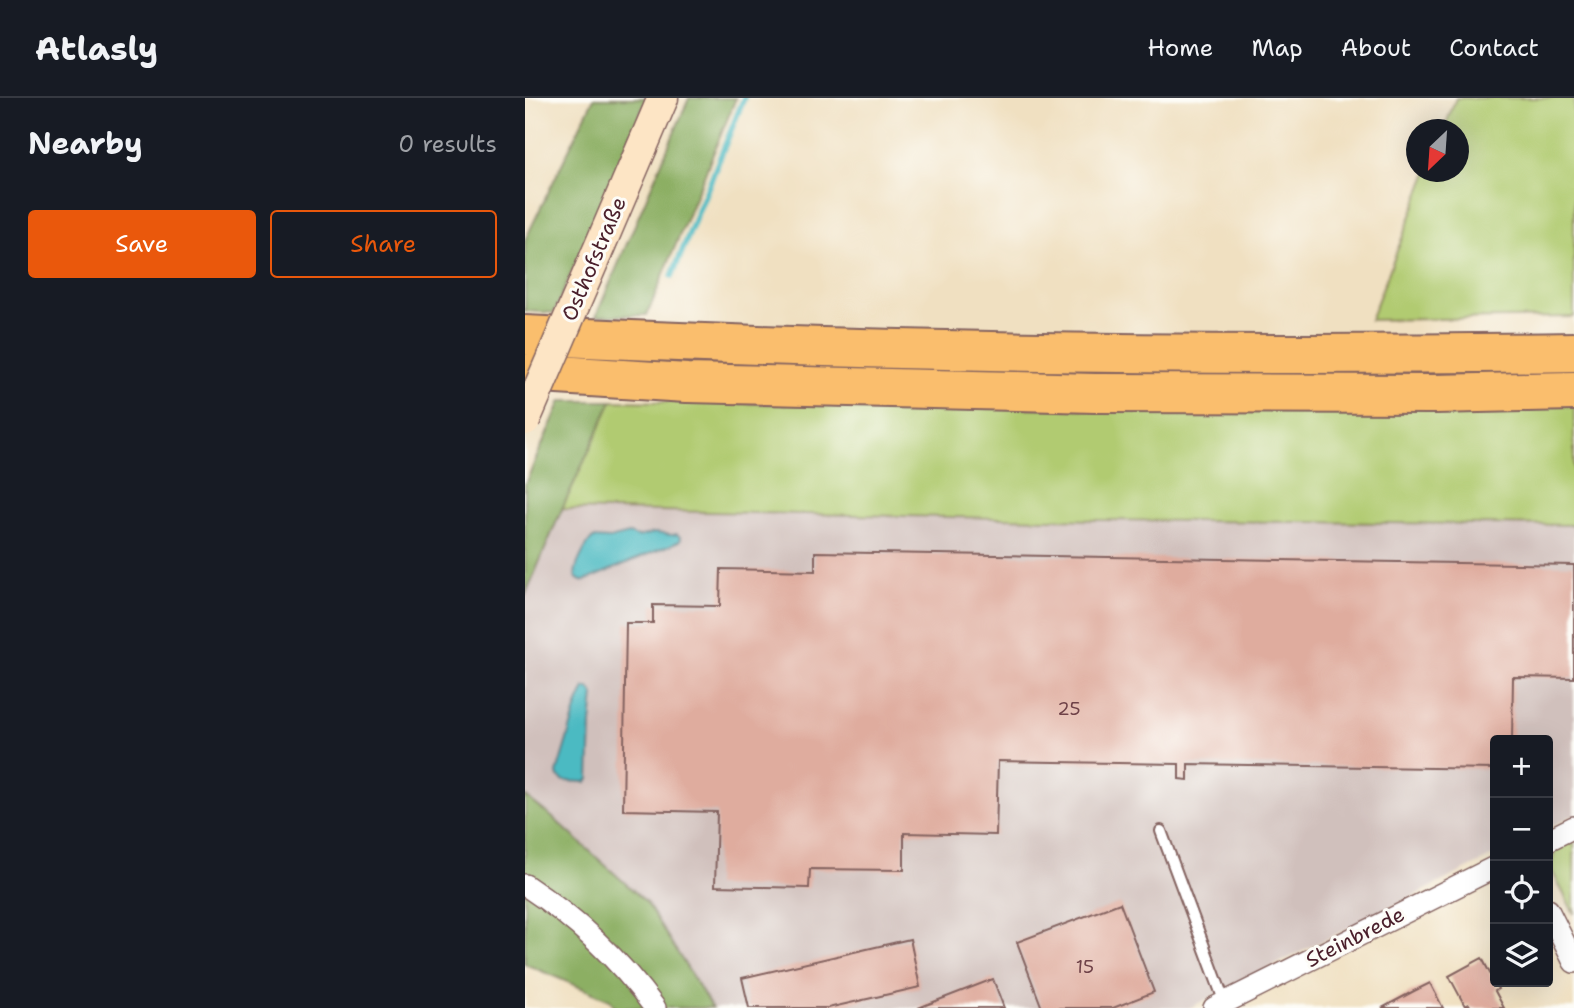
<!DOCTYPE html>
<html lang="en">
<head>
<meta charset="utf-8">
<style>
  :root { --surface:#171b24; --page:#20242c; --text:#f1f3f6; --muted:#9ea1a6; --line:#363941; --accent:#ea580c }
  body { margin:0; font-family:"Shantell Sans",sans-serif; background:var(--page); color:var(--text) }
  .controls { position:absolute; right:21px; bottom:21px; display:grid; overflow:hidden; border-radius:7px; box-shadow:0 7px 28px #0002 }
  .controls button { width:63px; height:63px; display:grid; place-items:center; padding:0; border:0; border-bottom:2px solid var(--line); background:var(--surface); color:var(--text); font:35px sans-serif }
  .compass { position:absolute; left:881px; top:21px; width:63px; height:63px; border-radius:50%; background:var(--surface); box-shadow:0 7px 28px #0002; rotate:205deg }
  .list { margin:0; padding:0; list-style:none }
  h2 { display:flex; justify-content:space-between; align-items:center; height:91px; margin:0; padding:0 28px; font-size:30px }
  h2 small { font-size:23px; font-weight:400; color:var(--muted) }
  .actions { display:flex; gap:14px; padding:21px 28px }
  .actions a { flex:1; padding:16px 0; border:2px solid var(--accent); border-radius:7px; text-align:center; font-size:24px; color:var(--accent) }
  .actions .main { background:var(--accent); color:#fff }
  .icon { flex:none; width:38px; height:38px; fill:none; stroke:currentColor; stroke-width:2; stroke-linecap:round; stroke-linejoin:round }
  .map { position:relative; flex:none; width:1049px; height:910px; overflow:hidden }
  header { display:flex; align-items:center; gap:42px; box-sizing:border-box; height:98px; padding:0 35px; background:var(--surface); border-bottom:2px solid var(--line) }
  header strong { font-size:33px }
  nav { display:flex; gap:38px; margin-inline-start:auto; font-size:24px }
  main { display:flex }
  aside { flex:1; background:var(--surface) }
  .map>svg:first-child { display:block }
</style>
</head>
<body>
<header>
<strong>Atlasly</strong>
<nav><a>Home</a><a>Map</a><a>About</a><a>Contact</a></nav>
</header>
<main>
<aside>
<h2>Nearby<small>0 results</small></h2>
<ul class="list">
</ul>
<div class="actions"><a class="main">Save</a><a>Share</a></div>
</aside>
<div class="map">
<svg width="1049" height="910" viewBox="0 0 1049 910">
  <rect width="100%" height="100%" fill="#fdfcf7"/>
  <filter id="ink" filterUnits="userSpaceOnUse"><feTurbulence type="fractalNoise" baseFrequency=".0143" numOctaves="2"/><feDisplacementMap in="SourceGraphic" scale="14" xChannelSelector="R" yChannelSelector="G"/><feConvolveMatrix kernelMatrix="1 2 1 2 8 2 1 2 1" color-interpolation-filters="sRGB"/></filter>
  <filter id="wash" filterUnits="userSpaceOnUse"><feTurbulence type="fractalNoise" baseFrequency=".00686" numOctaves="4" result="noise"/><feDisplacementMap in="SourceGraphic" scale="28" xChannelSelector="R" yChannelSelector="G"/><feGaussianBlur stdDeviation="1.57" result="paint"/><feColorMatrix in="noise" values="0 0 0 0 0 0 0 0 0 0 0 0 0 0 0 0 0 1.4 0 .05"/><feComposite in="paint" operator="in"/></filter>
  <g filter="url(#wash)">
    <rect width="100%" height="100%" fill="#f0e0c1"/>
    <path fill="#d0c0bc" d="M 37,411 L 574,422 L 1049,427 L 1049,717 L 1023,730 L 1023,642 L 970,642 L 970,757 L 664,910 L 187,910 L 121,804 L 27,719 L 0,698 L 0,498 Z"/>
    <path fill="#b1cb71" stroke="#7e754e" stroke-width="2" d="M 931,0 L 1049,0 L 1049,219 L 845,222 L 903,74 L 934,74 L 934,32 L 919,31 Z
      M 87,303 L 572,311 L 1049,306 L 1049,427 L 574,422 L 37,411 Z
      M 1049,742 L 1049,816 L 1027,773 L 1027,764 L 1030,752 Z"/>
    <path fill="#8caf63" stroke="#6b6747" stroke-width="2" d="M 69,0 L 122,0 L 29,215 L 0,213 L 0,142 Z
      M 164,0 L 211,0 L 122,217 L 71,218 Z
      M 36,303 L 87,303 L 37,411 L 0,498 L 0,386 Z
      M 0,698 L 27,719 L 121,804 L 187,910 L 91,910 L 85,902 L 0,866 Z"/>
    <path fill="#4bbac2" stroke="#4a6c76" stroke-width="2" d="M 129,435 L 147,437 L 152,436 L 156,440 L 155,443 L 59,483 L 56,483 C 54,482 52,481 51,479 C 47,472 62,445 68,440 L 85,441 L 104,436 L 113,439 Z
      M 60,590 L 64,590 L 69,597 L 66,626 L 64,681 L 61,684 L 39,683 L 33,679 L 32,675 L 52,608 Z"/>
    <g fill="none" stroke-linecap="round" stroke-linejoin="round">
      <path stroke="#4bbac2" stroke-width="6" d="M 147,178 L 219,0"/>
    </g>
    <g id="blocks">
      <path fill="#dfac9e" d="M 290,454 L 1049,467 L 1049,580 L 988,579 L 987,642 L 970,642 L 970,671 L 663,666 L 663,682 L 654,681 L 654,666 L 473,663 L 471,737 L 379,735 L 379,772 L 285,771 L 284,790 L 190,788 L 192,714 L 98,712 L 101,525 L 128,525 L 128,507 L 195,508 L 196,471 L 290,473 Z
        M 595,805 L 629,894 L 588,910 L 517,910 L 492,844 Z
        M 385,841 L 395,889 L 303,910 L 224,910 L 217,880 Z
        M 957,860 L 973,891 L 970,893 L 979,910 L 946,910 L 944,906 L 940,908 L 924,878 Z
        M 468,881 L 479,910 L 393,910 Z
        M 905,885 L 918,910 L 857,910 L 889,893 Z"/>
    </g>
  </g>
  <g filter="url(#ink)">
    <use href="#blocks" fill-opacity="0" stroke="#846360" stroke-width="2"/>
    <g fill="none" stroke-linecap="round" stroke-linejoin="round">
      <defs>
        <path id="lane" d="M 636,733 L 700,905"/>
        <path id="street" d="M 1023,742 L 1049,729
          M 0,787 C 50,820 95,862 130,910
          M 1023,812 L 1049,864
          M 689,910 L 970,769"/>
        <path id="secondary" d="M 71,157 L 138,0"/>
        <path id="highway" d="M 0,237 C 349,255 699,259 1049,254
          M 0,275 L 162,285 L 570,295 L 910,296 L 1049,293"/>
      </defs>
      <use href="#lane" stroke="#846360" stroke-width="14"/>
      <use href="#street" stroke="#846360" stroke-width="24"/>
      <use href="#secondary" stroke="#846360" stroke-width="33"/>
      <use href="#highway" stroke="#846360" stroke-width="42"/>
      <use href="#lane" stroke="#fff" stroke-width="10"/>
      <use href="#street" stroke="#fff" stroke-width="21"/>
      <use href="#secondary" stroke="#fde5c5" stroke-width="30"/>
      <use href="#highway" stroke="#fabe6d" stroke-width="38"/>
      <defs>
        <path id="secondary-bridge" d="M 0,322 L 71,157"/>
      </defs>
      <use href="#secondary-bridge" stroke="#846360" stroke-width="33" stroke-linecap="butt"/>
      <use href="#secondary-bridge" stroke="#fde5c5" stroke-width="30"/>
    </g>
  </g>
  <g text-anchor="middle" stroke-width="6" stroke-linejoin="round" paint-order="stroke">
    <g font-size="18" fill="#6f4248">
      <text x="544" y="617">25</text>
      <text x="560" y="875">15</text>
    </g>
    <g font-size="21" fill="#4a1f2b" stroke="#fdfcf7">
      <text transform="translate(69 161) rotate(-67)" y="7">Osthofstraße</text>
      <text transform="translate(830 839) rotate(-27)" y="7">Steinbrede</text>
    </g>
  </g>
</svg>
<div class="controls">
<button>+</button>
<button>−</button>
<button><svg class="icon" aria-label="locate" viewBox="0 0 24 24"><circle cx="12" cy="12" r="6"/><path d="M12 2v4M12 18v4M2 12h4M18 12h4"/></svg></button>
<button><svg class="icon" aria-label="layers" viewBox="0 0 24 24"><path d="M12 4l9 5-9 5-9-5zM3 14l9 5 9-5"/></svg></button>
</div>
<svg class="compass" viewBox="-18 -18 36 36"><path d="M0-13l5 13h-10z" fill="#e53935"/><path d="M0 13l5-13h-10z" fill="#9ea1a6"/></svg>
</div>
</main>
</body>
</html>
